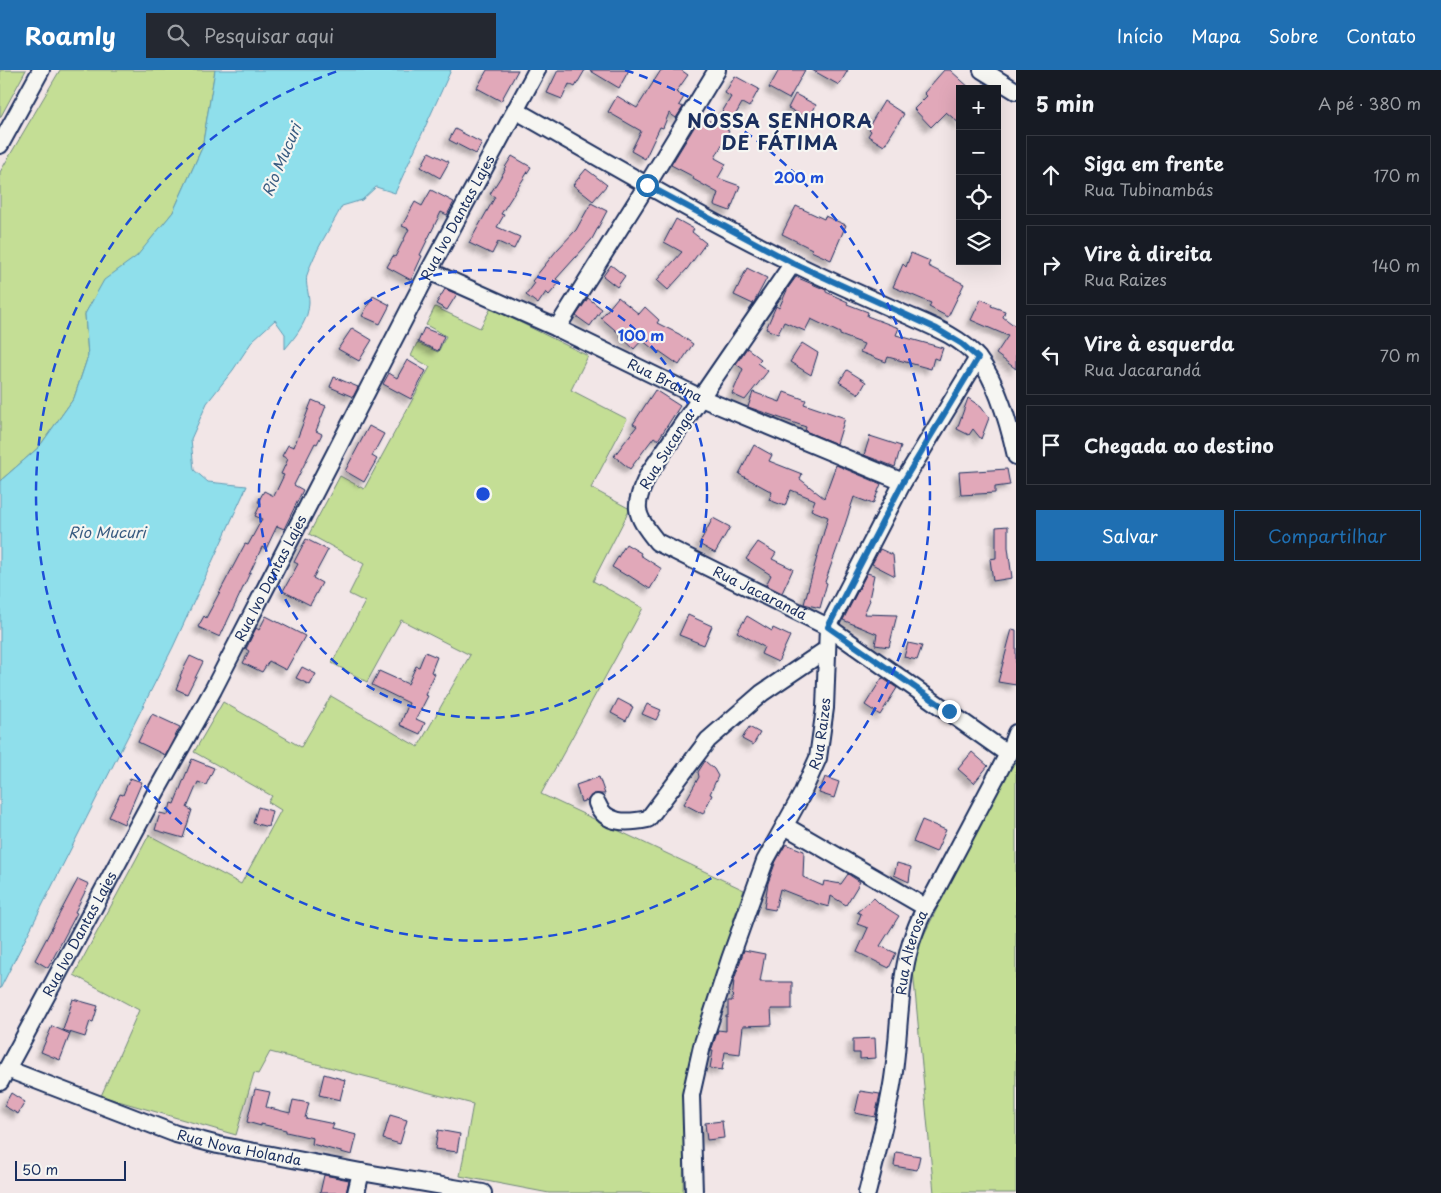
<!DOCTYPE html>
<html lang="pt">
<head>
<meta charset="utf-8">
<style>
  :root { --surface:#171b24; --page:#242831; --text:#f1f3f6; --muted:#9ea1a6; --line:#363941; --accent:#1f6fb2 }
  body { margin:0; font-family:"Playpen Sans",sans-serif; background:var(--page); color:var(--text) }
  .controls { position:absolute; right:15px; top:15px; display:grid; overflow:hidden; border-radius:0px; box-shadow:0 5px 20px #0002 }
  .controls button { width:45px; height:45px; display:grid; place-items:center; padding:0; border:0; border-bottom:1px solid var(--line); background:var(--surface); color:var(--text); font:25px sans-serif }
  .scale { position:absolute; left:15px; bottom:12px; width:111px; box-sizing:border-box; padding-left:5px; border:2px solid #1b2f5e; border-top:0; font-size:14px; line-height:18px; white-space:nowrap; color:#1b2f5e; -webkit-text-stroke:4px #f6f6f2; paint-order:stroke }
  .stop { position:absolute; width:15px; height:15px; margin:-11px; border:4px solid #1f6fb2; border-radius:50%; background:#fff }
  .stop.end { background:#1f6fb2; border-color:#fff; box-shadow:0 1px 5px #0008 }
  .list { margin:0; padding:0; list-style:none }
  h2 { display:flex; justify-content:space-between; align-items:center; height:65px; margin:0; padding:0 20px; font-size:21px }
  h2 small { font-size:16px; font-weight:400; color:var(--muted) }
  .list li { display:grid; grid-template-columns:32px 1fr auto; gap:15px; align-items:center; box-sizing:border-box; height:80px; margin:0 10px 10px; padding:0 10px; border:1px solid var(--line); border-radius:0px }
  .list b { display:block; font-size:19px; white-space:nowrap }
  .list p { margin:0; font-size:16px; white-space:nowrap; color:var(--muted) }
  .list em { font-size:16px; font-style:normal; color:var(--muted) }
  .actions { display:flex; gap:10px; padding:15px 20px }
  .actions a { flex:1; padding:11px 0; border:1px solid var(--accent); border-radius:0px; text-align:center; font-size:18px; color:var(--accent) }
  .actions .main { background:var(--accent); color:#fff }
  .icon { flex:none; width:28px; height:28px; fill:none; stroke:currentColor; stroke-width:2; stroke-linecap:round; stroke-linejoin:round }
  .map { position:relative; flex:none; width:1016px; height:1123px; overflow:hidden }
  header { display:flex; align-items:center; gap:30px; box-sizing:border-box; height:70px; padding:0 25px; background:var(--accent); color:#fff }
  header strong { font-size:24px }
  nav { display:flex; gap:28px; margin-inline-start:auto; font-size:18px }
  .search { width:350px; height:45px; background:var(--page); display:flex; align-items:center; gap:12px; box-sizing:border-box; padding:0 18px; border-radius:0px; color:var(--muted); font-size:19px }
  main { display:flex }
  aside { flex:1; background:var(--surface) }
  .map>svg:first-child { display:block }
</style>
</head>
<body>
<header>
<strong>Roamly</strong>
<div class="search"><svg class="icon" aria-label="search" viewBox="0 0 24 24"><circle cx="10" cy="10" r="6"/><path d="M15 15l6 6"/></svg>Pesquisar aqui</div>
<nav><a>Início</a><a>Mapa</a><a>Sobre</a><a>Contato</a></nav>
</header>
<main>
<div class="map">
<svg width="1016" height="1123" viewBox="0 0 1016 1123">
  <defs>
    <filter id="shadow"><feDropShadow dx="-4.5" dy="4.5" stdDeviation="2.5" flood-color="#0004"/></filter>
  </defs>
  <rect width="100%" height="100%" fill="#f2e6e7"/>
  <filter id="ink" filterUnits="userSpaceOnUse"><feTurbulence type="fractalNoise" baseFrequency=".02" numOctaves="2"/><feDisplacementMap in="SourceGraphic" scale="10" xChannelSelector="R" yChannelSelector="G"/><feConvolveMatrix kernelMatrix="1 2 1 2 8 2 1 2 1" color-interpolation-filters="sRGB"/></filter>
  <g filter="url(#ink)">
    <path fill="#c4de95" stroke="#70867a" d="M 0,0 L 26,0 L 0,48 Z
      M 60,0 L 215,0 L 202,78 L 173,142 L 137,187 L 104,211 L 85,244 L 88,286 L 74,328 L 39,377 L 0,411 L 0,102 Z
      M 435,237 L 480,258 L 491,238 L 588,286 L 571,320 L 627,349 L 591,418 L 630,439 L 593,511 L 643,538 L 541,724 L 744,820 L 734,848 L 685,1020 L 683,1123 L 549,1123 L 460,1106 L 473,1034 L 270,982 L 258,1004 L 254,1003 L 236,1065 L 101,1026 L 139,940 L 74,905 L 149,765 L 241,814 L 281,740 L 268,732 L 272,726 L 194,682 L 223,632 L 301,677 L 331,626 L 418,677 L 470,585 L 401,550 L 367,612 L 332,593 L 365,532 L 349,524 L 364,494 L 309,464 L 340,406 L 364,419 L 430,297 L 411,286 L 417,273 L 438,282 L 446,266 L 426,255 Z
      M 1016,679 L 1016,1123 L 934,1123 L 912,889 Z"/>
    <path fill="#8fdfeb" stroke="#6199b3" d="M 215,0 L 451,0 L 395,123 L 376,117 L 362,130 L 342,136 C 330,159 315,180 307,205 C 305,214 309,223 309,232 C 309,250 296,266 285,279 L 285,264 L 275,250 L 253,270 L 233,300 L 207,333 L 191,369 L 194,400 L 208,412 L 247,416 L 173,577 L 0,919 L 0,411 L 39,377 L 74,328 L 88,286 L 85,244 L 104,210 L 137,186 L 173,142 L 202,78 Z"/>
    <path fill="#e1a8b9" stroke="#1b2f5e" filter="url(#shadow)" d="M 487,0 L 518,0 L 501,31 L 477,18 Z
      M 558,0 L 585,0 L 575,17 L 569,14 L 562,29 L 547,23 Z
      M 589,0 L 629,0 L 619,18 Z
      M 661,0 L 681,0 L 688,5 L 676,22 L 684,27 L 679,35 L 683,37 L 676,48 L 669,43 L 663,58 L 660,57 L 645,89 L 631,81 L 641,61 L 608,42 L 617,26 L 637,38 Z
      M 779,0 L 805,0 L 789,29 L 769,18 Z
      M 812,0 L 848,0 L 839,15 Z
      M 944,0 L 950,0 L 971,19 L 960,19 L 960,54 L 946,42 L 931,57 L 914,39 L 927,26 L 924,23 Z
      M 735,6 L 759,19 L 749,37 L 742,33 L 727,60 L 729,61 L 715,88 L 726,94 L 718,108 L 740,116 L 730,141 L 714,135 L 718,123 L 693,109 L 694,107 L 671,95 L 701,46 L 715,54 L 731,27 L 725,23 Z
      M 795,24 L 816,35 L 809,49 L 788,38 Z
      M 884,31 L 904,44 L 884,76 L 868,66 L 871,61 L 868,58 Z
      M 455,59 L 482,73 L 476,84 L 449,70 Z
      M 429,82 L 449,92 L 440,108 L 421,97 Z
      M 512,86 L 531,97 L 501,144 L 504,145 L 497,157 L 520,167 L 514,179 L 498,172 L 492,184 L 469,173 L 495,127 L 490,124 L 505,100 L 504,99 Z
      M 586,99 L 607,115 L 593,131 L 573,115 Z
      M 431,120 L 454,132 L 447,145 L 441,142 L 420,185 L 422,186 L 411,210 L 387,197 L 393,186 L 395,187 L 409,159 L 402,156 L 415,132 L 422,136 Z
      M 591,133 L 607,141 L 592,169 L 556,209 L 560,212 L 549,225 L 546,222 L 538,234 L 526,225 L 535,213 L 532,211 L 557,180 L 576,160 Z
      M 796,136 L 824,149 L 825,146 L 846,155 L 831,190 L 811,181 L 812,179 L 782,164 Z
      M 676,149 L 694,159 L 692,162 L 706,173 L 687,199 L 668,220 L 657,210 L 682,182 L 664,172 Z
      M 911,183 L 930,191 L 928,196 L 964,214 L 948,247 L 929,237 L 931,233 L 893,217 L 903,194 L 906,197 Z
      M 611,195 L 625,206 L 617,217 L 603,206 Z
      M 747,198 L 767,208 L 753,234 L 734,225 Z
      M 796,207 L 826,220 L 826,222 L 848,232 L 847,234 L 868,242 L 867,246 L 899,258 L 896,265 L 943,278 L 939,290 L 934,288 L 931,299 L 888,287 L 886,292 L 860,282 L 864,274 L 840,265 L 840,263 L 811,249 L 805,261 L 784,252 L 778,264 L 766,259 L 776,236 L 779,238 L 788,218 Z
      M 445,219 L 457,224 L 447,240 L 436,234 Z
      M 373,226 L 390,235 L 380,254 L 362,246 Z
      M 618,227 L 639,244 L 645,237 L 659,250 L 657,253 L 679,264 L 693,274 L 679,295 L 659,281 L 658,283 L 642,270 L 634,279 L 620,266 L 621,265 L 601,248 Z
      M 588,228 L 602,239 L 590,256 L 576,246 Z
      M 981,229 L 992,234 L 991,236 L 1005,241 L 1003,247 L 1015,256 L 1016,255 L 1016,299 L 996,284 L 1008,266 L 971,250 Z
      M 352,258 L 372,270 L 359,291 L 338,279 Z
      M 424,258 L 444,266 L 438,281 L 418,272 Z
      M 802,273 L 818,283 L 811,305 L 790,292 Z
      M 747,278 L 761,289 L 757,293 L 768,301 L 745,330 L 732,324 L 743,299 L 736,294 Z
      M 407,290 L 426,301 L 411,329 L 383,314 L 389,303 L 397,308 Z
      M 847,300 L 866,312 L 859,324 L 839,312 Z
      M 334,307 L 358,317 L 353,327 L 330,317 Z
      M 655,320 L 680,336 L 658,370 L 654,367 L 630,399 L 614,386 L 637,356 L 633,354 Z
      M 753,322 L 780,332 L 784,322 L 806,330 L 804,334 L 845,348 L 837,374 L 805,361 L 806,357 L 748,337 Z
      M 968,328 L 981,337 L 989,348 L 981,369 L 973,359 L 969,365 L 957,359 Z
      M 312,330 L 326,336 L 316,361 L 322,364 L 317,374 L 315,373 L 294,415 L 303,420 L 284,459 L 277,456 L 266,479 L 262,477 L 220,567 L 198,557 L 204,546 L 206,548 L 245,474 L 248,475 L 262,449 L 255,446 L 261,433 L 258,432 L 264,421 L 274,426 L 284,405 L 281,404 L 288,389 L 282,386 L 288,375 L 294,377 Z
      M 369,356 L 384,364 L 372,386 L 377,389 L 364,412 L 345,401 Z
      M 870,366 L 901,376 L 895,397 L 864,385 Z
      M 754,375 L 772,385 L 769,391 L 802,404 L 800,409 L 824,428 L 836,395 L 881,414 L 873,434 L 854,427 L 839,473 L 825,512 L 827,513 L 820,538 L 804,534 L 828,447 L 811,440 L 815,430 L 791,420 L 785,436 L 769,430 L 772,422 L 739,404 Z
      M 1007,399 L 1010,415 L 995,417 L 995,423 L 961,425 L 959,402 Z
      M 713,448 L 730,457 L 715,483 L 699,474 Z
      M 1008,456 L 1008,477 L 1012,508 L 993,511 L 990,489 L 996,488 L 996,457 Z
      M 306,469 L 328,480 L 313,508 L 322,513 L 310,535 L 283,521 L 298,494 L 294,492 Z
      M 758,472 L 776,483 L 772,489 L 793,499 L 782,523 L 766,515 L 771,505 L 746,489 Z
      M 626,474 L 641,483 L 640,485 L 662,499 L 650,519 L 628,505 L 627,506 L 612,497 Z
      M 880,479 L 893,485 L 895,506 L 872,494 Z
      M 867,503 L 874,505 L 869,529 L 870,530 L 864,544 L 897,545 L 889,577 L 875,575 L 877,564 L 843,550 Z
      M 688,545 L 712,556 L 704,575 L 679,565 Z
      M 266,546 L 305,566 L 286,600 L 269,591 L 262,602 L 243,593 L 249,581 L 246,579 L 256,558 L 259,560 Z
      M 747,546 L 772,561 L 773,558 L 790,566 L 778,592 L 761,584 L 764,577 L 737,562 Z
      M 1012,559 L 1016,560 L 1016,615 L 998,612 Z
      M 908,573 L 922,576 L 917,590 L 904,587 Z
      M 425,582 L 437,587 L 431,602 L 435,604 L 425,625 L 428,626 L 416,649 L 425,653 L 420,664 L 400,655 L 409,633 L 372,615 L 379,601 L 408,614 L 416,596 L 419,597 Z
      M 190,586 L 203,592 L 187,624 L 176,619 L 181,607 L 180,606 Z
      M 302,597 L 316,604 L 310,615 L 296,608 Z
      M 882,608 L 897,618 L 880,645 L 865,635 Z
      M 618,629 L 633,637 L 626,651 L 611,643 Z
      M 647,634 L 661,640 L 656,650 L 642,644 Z
      M 152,644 L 180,657 L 165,685 L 138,672 Z
      M 749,657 L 760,663 L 753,675 L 742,669 Z
      M 972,682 L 988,696 L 974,713 L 958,699 Z
      M 192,689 L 214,698 L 206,715 L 198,712 L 187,738 L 192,740 L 183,768 L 155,760 L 160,743 L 168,745 L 171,733 L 174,734 Z
      M 705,691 L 714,699 L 718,706 L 710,724 L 712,725 L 703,744 L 684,734 L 699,707 L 698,702 Z
      M 599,707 L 605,724 L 593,724 L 588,730 L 581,732 L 576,715 Z
      M 825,707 L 839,712 L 834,728 L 819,723 Z
      M 130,708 L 142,712 L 124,754 L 109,747 L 120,724 L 123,725 Z
      M 258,737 L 272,741 L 268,757 L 253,753 Z
      M 922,750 L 946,760 L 936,782 L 913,772 Z
      M 786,774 L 804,781 L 803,807 L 823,816 L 824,811 L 841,814 L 848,804 L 860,812 L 846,835 L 831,826 L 829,837 L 818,834 L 780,819 L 775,840 L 764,838 L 768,813 L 776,791 Z
      M 897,793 L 911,797 L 909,812 L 894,805 Z
      M 78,809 L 89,814 L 75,842 L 77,843 L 48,898 L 35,890 Z
      M 874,828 L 880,834 L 899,846 L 880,876 L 896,883 L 889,898 L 857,882 L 868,858 L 857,854 L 861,844 L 857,842 Z
      M 744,880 L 765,884 L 760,912 L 792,912 L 792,939 L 771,939 L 772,955 L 743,956 L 740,984 L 725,982 L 722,1000 L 710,998 L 713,981 L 711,981 L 718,960 L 726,961 L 726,946 L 728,946 L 728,931 L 732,931 L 734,910 Z
      M 73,929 L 98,936 L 93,952 L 90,951 L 85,967 L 63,960 Z
      M 52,956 L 70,964 L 60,990 L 41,982 Z
      M 875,968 L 876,988 L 860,989 L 860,983 L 853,983 L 853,969 Z
      M 324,1004 L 345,1010 L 340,1030 L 319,1025 Z
      M 255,1019 L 270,1022 L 266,1037 L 290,1043 L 293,1030 L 309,1033 L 305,1048 L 334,1054 L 332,1059 L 357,1065 L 352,1085 L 312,1074 L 313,1068 L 286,1062 L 286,1060 L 261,1054 L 261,1056 L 247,1052 Z
      M 860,1021 L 880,1024 L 875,1047 L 855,1043 Z
      M 11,1023 L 25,1032 L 18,1044 L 4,1036 Z
      M 390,1045 L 407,1050 L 400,1074 L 383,1069 Z
      M 722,1051 L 724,1068 L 707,1070 L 705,1053 Z
      M 438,1060 L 460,1064 L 457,1082 L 435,1079 Z
      M 896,1082 L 920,1086 L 917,1100 L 894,1096 Z
      M 324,1105 L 349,1110 L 346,1123 L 320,1123 Z"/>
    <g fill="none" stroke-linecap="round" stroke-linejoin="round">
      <defs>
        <g id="minor">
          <path d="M 982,0 L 1016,21"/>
          <path d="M 515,40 C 607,92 699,147 793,193 C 829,211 865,226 900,242 C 926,254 959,265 978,288 C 998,313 1009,355 1016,386"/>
          <path d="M 0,75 L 41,0"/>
          <path id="s1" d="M 793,193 L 649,403 C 633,437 633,442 657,472 L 828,557 L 1008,684"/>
          <path id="s2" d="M 429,201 L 557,258 L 701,328 L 903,412"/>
          <path d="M 557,258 L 647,115 L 717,0"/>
          <path d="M 597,733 C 605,755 628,753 648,749 L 708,670 L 762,623 L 827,579"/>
          <path d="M 785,756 L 925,837"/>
          <path id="s3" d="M 7,999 L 176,1064 L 218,1075 L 361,1102 L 483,1123"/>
          <path id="s4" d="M 0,1012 L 157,720 L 213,620 L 429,201 L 537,0"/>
          <path d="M 356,1123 L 361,1102"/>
          <path id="s5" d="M 694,1123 L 691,1025 L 702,976 L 730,889 L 765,791 L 801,726 L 818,688 L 825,638 L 828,557 L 903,412 L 978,288"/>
          <path id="s6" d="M 867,1123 C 876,1087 886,1051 892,1015 C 903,951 894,882 933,826 L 1008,684 L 1016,663"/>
        </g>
      </defs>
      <use href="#minor" stroke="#1b2f5e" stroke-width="20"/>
      <use href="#minor" stroke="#f6f6f2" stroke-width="16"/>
    </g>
  </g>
  <g fill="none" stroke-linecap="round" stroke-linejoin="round" filter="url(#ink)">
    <path stroke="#1f6fb2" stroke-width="6" d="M 647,115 L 793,193 L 937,259 L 962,274 L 978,288 L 903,412 L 828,557 L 949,641"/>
  </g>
  <g fill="none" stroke="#1d4ed8" stroke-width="2.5" stroke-dasharray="9 6">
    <circle cx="483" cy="424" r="224"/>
    <path d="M625 0A447 447 0 1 1 341 0"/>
  </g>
  <g text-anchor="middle" stroke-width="4.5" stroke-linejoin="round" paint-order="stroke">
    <g font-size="14" fill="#1b2f5e" stroke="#f6f6f2">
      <text dy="5" stroke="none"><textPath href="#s4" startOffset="978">Rua Ivo Dantas Lajes</textPath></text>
      <text dy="5" stroke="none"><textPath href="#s2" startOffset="260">Rua Braúna</textPath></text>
      <text transform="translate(667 380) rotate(-58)" y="5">Rua Sucanga</text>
      <text dy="5" stroke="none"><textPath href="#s4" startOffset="572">Rua Ivo Dantas Lajes</textPath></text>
      <text dy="5" stroke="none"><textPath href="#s1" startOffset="446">Rua Jacarandá</textPath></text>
      <text dy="5" stroke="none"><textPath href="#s5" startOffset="484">Rua Raizes</textPath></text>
      <text dy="5" stroke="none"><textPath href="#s4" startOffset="168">Rua Ivo Dantas Lajes</textPath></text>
      <text dy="5" stroke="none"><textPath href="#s6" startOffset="245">Rua Alterosa</textPath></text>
      <text dy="5" stroke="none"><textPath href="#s3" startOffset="246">Rua Nova Holanda</textPath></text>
    </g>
    <g font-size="15" font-style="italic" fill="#385b81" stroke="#f6f6f2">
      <text transform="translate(282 90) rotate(-67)" y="5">Rio Mucuri</text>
      <text x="107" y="468">Rio Mucuri</text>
    </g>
    <g font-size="19" font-weight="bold" letter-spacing="1" fill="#1b2f5e" stroke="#f6f6f2">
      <text x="780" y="58">NOSSA SENHORA<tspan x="780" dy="22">DE FÁTIMA</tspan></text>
    </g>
  </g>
  <circle cx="483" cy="424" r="8" fill="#1d4ed8" stroke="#f6f6f2" stroke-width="2.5"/>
  <g font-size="15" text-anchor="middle" font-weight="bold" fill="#1d4ed8" stroke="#f6f6f2" stroke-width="4.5" stroke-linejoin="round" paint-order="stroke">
    <text x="799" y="113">200 m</text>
    <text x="641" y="271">100 m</text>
  </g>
</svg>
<div class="controls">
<button>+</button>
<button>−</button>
<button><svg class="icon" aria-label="locate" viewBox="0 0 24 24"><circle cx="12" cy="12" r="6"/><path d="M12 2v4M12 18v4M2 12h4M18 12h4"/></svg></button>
<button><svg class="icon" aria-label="layers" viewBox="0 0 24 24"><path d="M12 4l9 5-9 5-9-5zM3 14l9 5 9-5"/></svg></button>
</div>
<div class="scale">50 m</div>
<div class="stop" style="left:647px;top:115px"></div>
<div class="stop end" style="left:949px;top:641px"></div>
</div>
<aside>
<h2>5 min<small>A pé · 380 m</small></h2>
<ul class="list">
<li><svg class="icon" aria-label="ahead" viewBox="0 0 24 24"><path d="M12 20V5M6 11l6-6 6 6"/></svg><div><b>Siga em frente</b><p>Rua Tubinambás</p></div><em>170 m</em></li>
<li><svg class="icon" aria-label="right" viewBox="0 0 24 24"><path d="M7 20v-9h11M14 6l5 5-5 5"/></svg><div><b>Vire à direita</b><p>Rua Raizes</p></div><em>140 m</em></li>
<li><svg class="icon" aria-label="left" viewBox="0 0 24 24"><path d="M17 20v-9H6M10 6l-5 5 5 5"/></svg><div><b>Vire à esquerda</b><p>Rua Jacarandá</p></div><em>70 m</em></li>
<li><svg class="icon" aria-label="arrive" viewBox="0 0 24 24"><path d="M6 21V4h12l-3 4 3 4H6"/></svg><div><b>Chegada ao destino</b></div></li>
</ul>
<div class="actions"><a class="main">Salvar</a><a>Compartilhar</a></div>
</aside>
</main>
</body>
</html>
